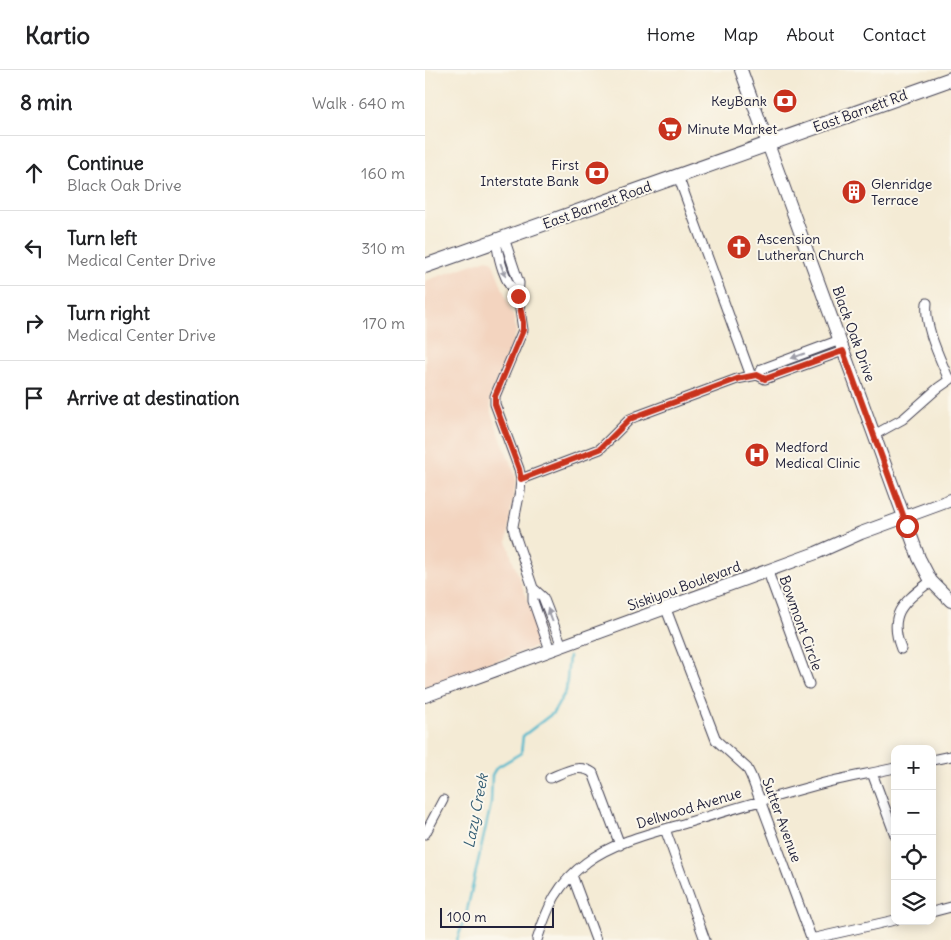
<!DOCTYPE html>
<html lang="en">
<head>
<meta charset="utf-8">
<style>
  :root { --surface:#fff; --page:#f2f2f2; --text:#202124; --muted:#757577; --line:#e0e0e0 }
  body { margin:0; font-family:Delius,sans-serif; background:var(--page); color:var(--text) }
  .controls { position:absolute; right:15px; bottom:15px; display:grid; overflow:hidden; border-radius:10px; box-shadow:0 2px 12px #0003 }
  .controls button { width:45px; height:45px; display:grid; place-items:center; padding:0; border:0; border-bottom:1px solid var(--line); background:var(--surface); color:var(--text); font:25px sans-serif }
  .scale { position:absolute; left:15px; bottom:12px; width:114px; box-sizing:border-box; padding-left:5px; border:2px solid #22223b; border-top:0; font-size:14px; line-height:18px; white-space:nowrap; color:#22223b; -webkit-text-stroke:4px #fbf7ec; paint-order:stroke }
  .stop { position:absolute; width:15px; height:15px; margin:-11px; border:4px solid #c8321e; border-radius:50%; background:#fff }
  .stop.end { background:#c8321e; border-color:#fff; box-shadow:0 1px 5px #0008 }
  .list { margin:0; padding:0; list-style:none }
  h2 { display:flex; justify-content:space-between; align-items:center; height:65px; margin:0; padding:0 20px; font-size:21px }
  h2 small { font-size:16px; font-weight:400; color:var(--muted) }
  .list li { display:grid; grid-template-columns:32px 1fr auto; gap:15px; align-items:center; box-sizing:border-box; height:75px; padding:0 20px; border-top:1px solid var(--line) }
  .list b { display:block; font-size:19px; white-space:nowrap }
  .list p { margin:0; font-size:16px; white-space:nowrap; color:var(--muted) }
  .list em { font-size:16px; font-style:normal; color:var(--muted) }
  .icon { flex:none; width:28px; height:28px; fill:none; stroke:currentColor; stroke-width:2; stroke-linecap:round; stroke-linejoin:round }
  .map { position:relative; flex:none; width:526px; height:870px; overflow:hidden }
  header { display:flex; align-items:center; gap:30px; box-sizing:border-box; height:70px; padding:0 25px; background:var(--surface); border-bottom:1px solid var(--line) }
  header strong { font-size:24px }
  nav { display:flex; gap:28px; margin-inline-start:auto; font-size:18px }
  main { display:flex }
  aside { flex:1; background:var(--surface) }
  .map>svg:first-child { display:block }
</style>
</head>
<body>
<header>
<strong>Kartio</strong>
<nav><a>Home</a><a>Map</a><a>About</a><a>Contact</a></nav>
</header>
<main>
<aside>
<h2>8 min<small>Walk · 640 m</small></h2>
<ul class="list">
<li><svg class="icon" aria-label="ahead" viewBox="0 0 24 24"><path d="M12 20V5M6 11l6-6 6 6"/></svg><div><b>Continue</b><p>Black Oak Drive</p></div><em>160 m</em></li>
<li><svg class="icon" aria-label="left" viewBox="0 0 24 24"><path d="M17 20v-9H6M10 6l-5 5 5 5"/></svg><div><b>Turn left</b><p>Medical Center Drive</p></div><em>310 m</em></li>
<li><svg class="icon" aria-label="right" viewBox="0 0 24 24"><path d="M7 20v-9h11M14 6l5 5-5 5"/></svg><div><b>Turn right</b><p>Medical Center Drive</p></div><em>170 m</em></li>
<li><svg class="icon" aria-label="arrive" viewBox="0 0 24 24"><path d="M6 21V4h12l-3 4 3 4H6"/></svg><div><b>Arrive at destination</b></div></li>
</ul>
</aside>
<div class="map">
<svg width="526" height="870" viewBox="0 0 526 870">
  <rect width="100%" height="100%" fill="#fbf7ec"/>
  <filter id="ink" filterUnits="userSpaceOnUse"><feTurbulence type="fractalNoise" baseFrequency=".02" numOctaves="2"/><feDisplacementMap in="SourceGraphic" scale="10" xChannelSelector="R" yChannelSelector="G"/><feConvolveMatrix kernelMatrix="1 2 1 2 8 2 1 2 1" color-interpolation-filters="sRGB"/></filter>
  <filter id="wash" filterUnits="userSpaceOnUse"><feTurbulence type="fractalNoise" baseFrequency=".0096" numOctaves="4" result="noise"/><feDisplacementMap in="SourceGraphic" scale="20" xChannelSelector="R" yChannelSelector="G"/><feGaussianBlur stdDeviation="1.12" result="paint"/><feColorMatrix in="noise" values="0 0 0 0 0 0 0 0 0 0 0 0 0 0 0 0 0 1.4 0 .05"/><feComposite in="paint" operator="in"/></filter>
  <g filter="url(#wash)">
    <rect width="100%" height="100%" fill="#f4ebd5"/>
    <path fill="#f3d4bf" d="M 62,189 L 67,191 L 69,196 L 89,248 L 91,263 L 65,326 L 66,343 L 90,404 L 91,413 L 87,432 L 82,471 L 87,488 L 117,570 L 112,576 L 0,617 L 0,211 Z"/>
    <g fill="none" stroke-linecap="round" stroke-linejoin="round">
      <path stroke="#4eb7cc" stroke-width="2.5" d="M 32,870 L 41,845 L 66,734 L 67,705 L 71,698 L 96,683 L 98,666 L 128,643 L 141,621 L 144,586"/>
    </g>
  </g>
  <g filter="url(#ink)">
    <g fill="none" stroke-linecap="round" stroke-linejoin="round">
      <defs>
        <path id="street" d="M 253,106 L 326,306
          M 79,168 L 94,213 L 93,226 L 98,260 L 70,326 L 70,334 L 94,399 L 96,409 L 95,421 L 88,456 L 89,462 L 108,518 L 108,531 L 125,580
          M 71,171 C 74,190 79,212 93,226
          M 502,233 C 499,257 515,288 524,310
          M 334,305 L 337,299 L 415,270
          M 449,365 L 478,349 L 513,318 L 526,309
          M 96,409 L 175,379 L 205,349 L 212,346 L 312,309 L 332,305 L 340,309 L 418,281
          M 343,502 L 384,614
          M 108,518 L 118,527 L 137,576
          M 241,539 L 291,670 L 322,698 L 326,706 L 387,870
          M 476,579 C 462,543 479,532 506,511
          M 507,690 L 526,686
          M 447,703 L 470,765
          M 125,708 C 140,702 154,693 168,703 L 195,775
          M 240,759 L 280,870
          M 0,764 L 18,730
          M 147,805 L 171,870
          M 507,842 L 526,837
          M 386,869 L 470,850
          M 112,870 C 123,836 132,814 162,792 C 188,772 230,762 261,753 C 304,740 348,727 392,715 C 417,708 444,704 470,698"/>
        <path id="secondary" d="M 316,0 L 494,488 L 506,511 L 526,531
          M 0,626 L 391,483 L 436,463 L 526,430"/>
        <path id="primary" d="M 0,196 L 526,9"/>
      </defs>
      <use href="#street" stroke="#424052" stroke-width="11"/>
      <use href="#secondary" stroke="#424052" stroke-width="14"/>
      <use href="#primary" stroke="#424052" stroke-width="16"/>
      <use href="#street" stroke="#fff" stroke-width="9"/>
      <use href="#secondary" stroke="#fff" stroke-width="12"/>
      <use href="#primary" stroke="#fff" stroke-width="14"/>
    </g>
    <defs><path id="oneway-solid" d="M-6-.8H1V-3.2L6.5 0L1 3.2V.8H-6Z" transform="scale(1.25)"/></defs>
    <g fill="#9c9ca7">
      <use href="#oneway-solid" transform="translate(78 200) rotate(69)"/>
      <use href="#oneway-solid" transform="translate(373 286) rotate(160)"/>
      <use href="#oneway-solid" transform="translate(125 545) rotate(-111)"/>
    </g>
  </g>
  <g fill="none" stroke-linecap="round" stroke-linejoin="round" filter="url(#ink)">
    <path stroke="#c8321e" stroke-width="6" d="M 93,226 L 98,252 L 98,260 L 74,317 L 70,326 L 70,334 L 94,399 L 96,409 L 175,379 L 205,349 L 212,346 L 312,309 L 332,305 L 340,309 L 418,281 L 482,456"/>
  </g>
  <defs>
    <symbol id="bank-disc" viewBox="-11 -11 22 22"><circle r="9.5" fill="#c8321e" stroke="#fbf7ec"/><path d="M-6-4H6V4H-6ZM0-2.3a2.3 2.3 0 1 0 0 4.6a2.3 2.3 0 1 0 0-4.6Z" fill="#fff"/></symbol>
    <symbol id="supermarket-disc" viewBox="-11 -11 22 22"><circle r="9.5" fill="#c8321e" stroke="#fbf7ec"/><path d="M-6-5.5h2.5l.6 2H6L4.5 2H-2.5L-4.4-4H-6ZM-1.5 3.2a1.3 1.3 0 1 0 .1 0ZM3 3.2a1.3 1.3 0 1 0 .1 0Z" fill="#fff"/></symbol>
    <symbol id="building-disc" viewBox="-11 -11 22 22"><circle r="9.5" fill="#c8321e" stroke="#fbf7ec"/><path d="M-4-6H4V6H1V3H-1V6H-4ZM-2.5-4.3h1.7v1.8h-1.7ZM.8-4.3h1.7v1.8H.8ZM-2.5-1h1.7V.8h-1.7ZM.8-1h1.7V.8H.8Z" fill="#fff"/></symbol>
    <symbol id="church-disc" viewBox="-11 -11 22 22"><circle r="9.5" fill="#c8321e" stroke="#fbf7ec"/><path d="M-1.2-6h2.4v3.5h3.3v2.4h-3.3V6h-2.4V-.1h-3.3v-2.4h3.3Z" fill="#fff"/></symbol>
    <symbol id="hospital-disc" viewBox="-11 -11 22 22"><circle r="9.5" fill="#c8321e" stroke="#fbf7ec"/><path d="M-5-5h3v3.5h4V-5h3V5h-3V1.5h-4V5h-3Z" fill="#fff"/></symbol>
  </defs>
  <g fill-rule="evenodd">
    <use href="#bank-disc" x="346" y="17" width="28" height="28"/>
    <use href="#supermarket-disc" x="231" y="45" width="28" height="28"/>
    <use href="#bank-disc" x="158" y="89" width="28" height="28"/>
    <use href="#building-disc" x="415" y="108" width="28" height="28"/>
    <use href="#church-disc" x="300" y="163" width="28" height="28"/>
    <use href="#hospital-disc" x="318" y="371" width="28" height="28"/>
  </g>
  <g text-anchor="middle" stroke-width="4" stroke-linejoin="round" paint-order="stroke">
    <g font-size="14" fill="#22223b" stroke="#fbf7ec" text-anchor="start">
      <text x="342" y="36" text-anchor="end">KeyBank</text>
      <text x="262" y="64">Minute Market</text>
      <text x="154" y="100" text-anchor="end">First<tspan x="154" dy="16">Interstate Bank</tspan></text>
      <text x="446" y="119">Glenridge<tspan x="446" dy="16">Terrace</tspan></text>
      <text x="332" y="174">Ascension<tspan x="332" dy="16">Lutheran Church</tspan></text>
      <text x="350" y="382">Medford<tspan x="350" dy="16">Medical Clinic</tspan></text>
    </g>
    <g font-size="14" fill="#22223b" stroke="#fbf7ec">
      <text transform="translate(435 41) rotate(-20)" y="5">East Barnett Rd</text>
      <text transform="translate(172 135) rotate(-20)" y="5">East Barnett Road</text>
      <text transform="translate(429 264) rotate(70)" y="5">Black Oak Drive</text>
      <text transform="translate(259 516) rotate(-20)" y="5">Siskiyou Boulevard</text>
      <text transform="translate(376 553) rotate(70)" y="5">Bowmont Circle</text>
      <text transform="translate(264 738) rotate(-17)" y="5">Dellwood Avenue</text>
      <text transform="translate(357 750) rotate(70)" y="5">Sutter Avenue</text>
    </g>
    <g font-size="15" font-style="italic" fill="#345e75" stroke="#fbf7ec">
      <text transform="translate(51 741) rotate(-79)" y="5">Lazy Creek</text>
    </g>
  </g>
</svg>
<div class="controls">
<button>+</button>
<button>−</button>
<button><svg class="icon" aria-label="locate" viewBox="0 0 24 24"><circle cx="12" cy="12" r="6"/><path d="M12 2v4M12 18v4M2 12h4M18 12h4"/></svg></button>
<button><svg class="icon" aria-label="layers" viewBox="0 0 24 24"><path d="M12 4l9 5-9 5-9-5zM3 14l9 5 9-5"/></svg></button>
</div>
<div class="scale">100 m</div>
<div class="stop" style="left:482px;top:456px"></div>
<div class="stop end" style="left:93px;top:226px"></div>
</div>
</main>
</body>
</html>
